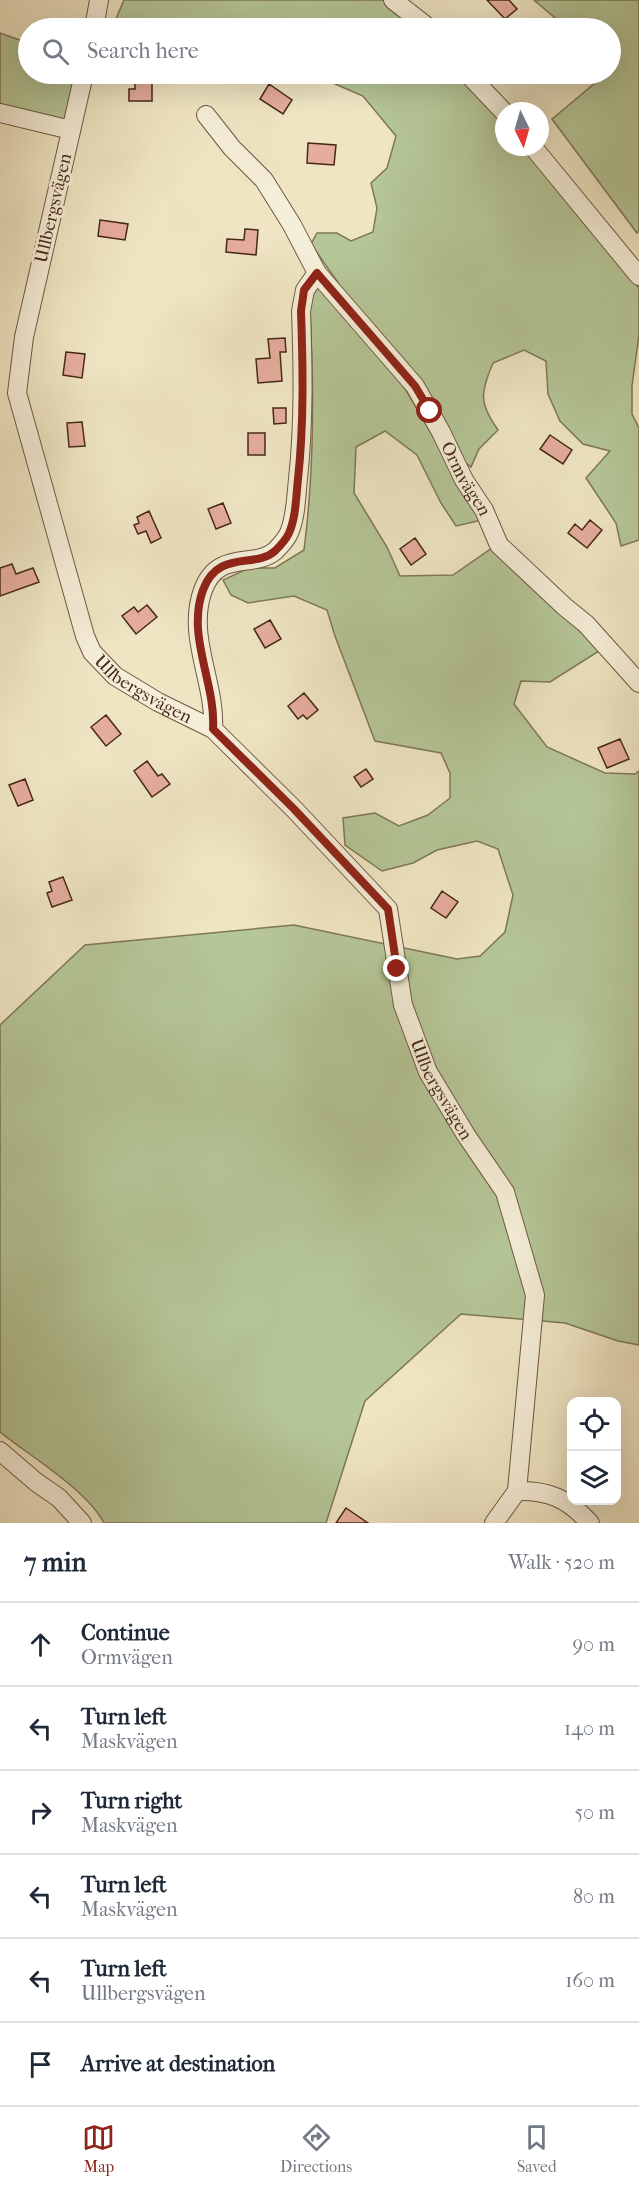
<!DOCTYPE html>
<html lang="en">
<head>
<meta charset="utf-8">
<style>
  :root { --surface:#fff; --page:#f6f6f7; --text:#1f2937; --muted:#747a83; --line:#e0e1e3; --accent:#8f2418 }
  body { margin:0; font-family:"IM FELL French Canon",serif; background:var(--page); color:var(--text) }
  .controls { position:absolute; right:18px; bottom:18px; display:grid; overflow:hidden; border-radius:12px; box-shadow:0 6px 24px #0002 }
  .controls button { width:54px; height:54px; display:grid; place-items:center; padding:0; border:0; border-bottom:2px solid var(--line); background:var(--surface); color:var(--text); font:30px sans-serif }
  .compass { position:absolute; left:495px; top:102px; width:54px; height:54px; border-radius:50%; background:var(--surface); box-shadow:0 6px 24px #0002; rotate:175deg }
  .stop { position:absolute; width:18px; height:18px; margin:-14px; border:4px solid #8f2418; border-radius:50%; background:#fff }
  .stop.end { background:#8f2418; border-color:#fff; box-shadow:0 2px 6px #0008 }
  .list { margin:0; padding:0; list-style:none }
  h2 { display:flex; justify-content:space-between; align-items:center; height:78px; margin:0; padding:0 24px; font-size:26px }
  h2 small { font-size:20px; font-weight:400; color:var(--muted) }
  .list li { display:grid; grid-template-columns:39px 1fr auto; gap:18px; align-items:center; box-sizing:border-box; height:84px; padding:0 24px; border-top:2px solid var(--line) }
  .list b { display:block; font-size:22px; white-space:nowrap }
  .list p { margin:0; font-size:20px; white-space:nowrap; color:var(--muted) }
  .list em { font-size:20px; font-style:normal; color:var(--muted) }
  .icon { flex:none; width:33px; height:33px; fill:none; stroke:currentColor; stroke-width:2; stroke-linecap:round; stroke-linejoin:round }
  .map { position:relative; flex:none; width:639px; height:1523px; overflow:hidden }
  .search { position:absolute; background:var(--surface); box-shadow:0 6px 24px #0002; left:18px; right:18px; top:18px; height:66px; display:flex; align-items:center; gap:15px; box-sizing:border-box; padding:0 21px; border-radius:33px; color:var(--muted); font-size:22px }
  .sheet { height:582px; background:var(--surface) }
  nav { display:flex; justify-content:space-around; align-items:center; box-sizing:border-box; height:84px; border-top:2px solid var(--line); background:var(--surface); font-size:16px; color:var(--muted) }
  nav a { display:grid; justify-items:center; gap:3px }
  nav .on { color:var(--accent) }
  .map>svg:first-child { display:block }
</style>
</head>
<body>
<div class="map">
<svg width="639" height="1523" viewBox="0 0 639 1523">
  <rect width="100%" height="100%" fill="#efe5c3"/>
  <filter id="stains"><feTurbulence type="fractalNoise" baseFrequency=".00333" numOctaves="4"/><feColorMatrix values="0 0 0 0 .2 0 0 0 0 .09 0 0 0 0 .02 0 0 0 .5 -.17"/></filter>
  <radialGradient id="worn" r=".72"><stop offset=".6" stop-color="#630" stop-opacity="0"/><stop offset="1" stop-color="#630" stop-opacity=".3"/></radialGradient>
  <path fill="#b5c697" stroke="#7e7857" stroke-width="1.5" d="M 124,0 L 383,0 L 418,28 L 112,28 Z
    M 534,0 L 639,0 L 639,231 L 637,233 L 552,119 L 601,78 L 599,74 L 610,74 L 610,28 L 567,28 Z
    M 0,33 L 28,43 L 28,74 L 84,74 L 69,122 L 0,104 Z
    M 312,74 L 460,74 L 504,123 L 504,147 L 524,147 L 639,288 L 639,335 L 632,386 L 632,414 L 639,428 L 639,540 L 621,546 L 616,523 L 586,478 L 610,451 L 583,444 L 560,421 L 548,394 L 546,361 L 524,350 L 493,363 C 480,393 479,403 498,430 L 479,449 L 471,467 L 463,461 L 311,244 L 317,233 L 337,233 L 351,241 L 373,232 L 377,208 L 371,183 L 387,168 L 396,136 L 363,96 Z
    M 320,283 L 386,356 L 482,520 L 456,526 L 441,503 L 417,455 L 385,431 L 356,447 L 354,493 L 387,547 L 400,576 L 453,575 L 492,548 L 579,622 L 599,651 L 550,682 L 521,681 L 514,704 L 547,747 L 605,773 L 635,774 L 639,771 L 639,1345 L 618,1341 L 565,1323 L 461,1314 L 365,1401 L 326,1523 L 104,1523 C 87,1490 30,1456 0,1432 L 0,1025 L 85,945 L 294,925 L 457,959 L 480,956 L 505,932 L 513,895 L 498,849 L 477,841 L 437,850 L 413,863 L 382,871 L 345,845 L 343,818 L 375,813 L 399,826 L 428,815 L 450,798 L 450,773 L 441,753 L 375,741 L 335,636 L 327,610 L 294,596 L 248,603 L 231,595 L 223,580 L 249,568 L 275,568 L 304,550 C 315,464 314,379 309,292 Z"/>
  <path fill="#e6ad9d" stroke="#462917" stroke-width="1.5" d="M 487,0 L 509,0 L 517,9 L 505,19 Z
    M 135,82 L 152,82 L 152,101 L 129,101 L 129,89 L 135,89 Z
    M 269,84 L 292,100 L 283,114 L 260,99 Z
    M 308,143 L 336,145 L 334,165 L 307,163 Z
    M 100,220 L 128,224 L 125,240 L 98,236 Z
    M 245,229 L 258,230 L 256,255 L 226,252 L 227,239 L 244,240 Z
    M 285,338 L 286,352 L 280,352 L 282,381 L 258,383 L 256,359 L 270,358 L 268,339 Z
    M 66,352 L 85,354 L 82,378 L 63,375 Z
    M 273,408 L 286,408 L 286,423 L 274,424 Z
    M 82,422 L 85,446 L 69,447 L 67,423 Z
    M 248,433 L 265,433 L 265,455 L 248,455 Z
    M 550,435 L 572,450 L 563,464 L 540,449 Z
    M 223,503 L 231,523 L 216,529 L 208,509 Z
    M 149,511 L 161,538 L 151,543 L 146,531 L 138,534 L 134,525 L 139,523 L 137,517 Z
    M 590,520 L 602,530 L 587,548 L 568,533 L 575,524 L 582,530 Z
    M 415,538 L 426,554 L 411,565 L 400,549 Z
    M 12,564 L 16,574 L 33,568 L 39,582 L 0,596 L 0,568 Z
    M 147,605 L 157,617 L 136,634 L 122,616 L 134,607 L 138,612 Z
    M 270,620 L 281,639 L 265,648 L 254,629 Z
    M 304,693 L 318,710 L 307,719 L 303,715 L 298,719 L 288,706 Z
    M 106,715 L 121,734 L 106,746 L 91,727 Z
    M 620,739 L 629,759 L 607,768 L 598,748 Z
    M 147,761 L 158,776 L 162,774 L 170,784 L 152,797 L 134,771 Z
    M 366,769 L 373,779 L 361,787 L 354,777 Z
    M 25,779 L 33,800 L 18,806 L 9,785 Z
    M 63,877 L 72,900 L 52,907 L 47,893 L 52,891 L 49,882 Z
    M 442,891 L 458,902 L 446,918 L 431,908 Z
    M 346,1508 L 368,1523 L 336,1523 Z"/>
  <g fill="none" stroke-linecap="round" stroke-linejoin="round">
    <defs>
      <g id="minor">
        <path d="M 393,0 L 429,28"/>
        <path d="M 94,28 L 99,0"/>
        <path id="s1" d="M 84,74 L 24,337 L 17,393 L 85,636 L 92,652 L 115,676 L 158,702 L 213,729 L 294,809 L 388,909 L 403,1005 L 409,1021 L 428,1072 L 466,1135 L 505,1192 L 535,1295 L 517,1491"/>
        <path d="M 468,74 L 504,112"/>
        <path d="M 0,113 L 71,130"/>
        <path id="s2" d="M 206,115 L 232,148 L 264,180 L 292,225 L 317,273 L 415,386 L 441,432 L 464,480 L 484,510 L 499,545 L 565,607 L 586,624 L 639,683"/>
        <path d="M 533,147 L 639,276"/>
        <path d="M 213,729 C 216,683 186,636 203,590 C 218,549 254,569 275,551 C 280,546 286,540 289,533 C 296,517 296,497 298,479 C 304,423 303,367 301,311 L 305,290 L 317,273"/>
        <path d="M 0,1451 L 36,1482 L 59,1498 L 82,1523"/>
        <path d="M 517,1491 C 549,1490 568,1499 590,1523"/>
        <path d="M 494,1523 L 517,1491"/>
      </g>
    </defs>
    <use href="#minor" stroke="#705842" stroke-width="20"/>
    <use href="#minor" stroke="#f5eed8" stroke-width="18"/>
  </g>
  <g fill="none" stroke-linecap="round" stroke-linejoin="round">
    <path stroke="#8f2418" stroke-width="8" d="M 397,969 L 388,909 L 294,809 L 213,729 C 216,683 186,636 203,590 C 218,549 255,569 275,551 C 280,546 286,540 289,533 C 296,517 296,497 298,479 C 304,423 303,367 301,311 L 304,290 L 317,273 L 415,386 L 430,411"/>
  </g>
  <g text-anchor="middle" stroke-width="6" stroke-linejoin="round" paint-order="stroke">
    <g font-size="18" fill="#462917" stroke="#f5eed8">
      <text transform="translate(53 208) rotate(-77)" y="6">Ullbergsvägen</text>
      <text dy="6" stroke="none"><textPath href="#s2" startOffset="450">Ormvägen</textPath></text>
      <text dy="6" stroke="none"><textPath href="#s1" startOffset="660">Ullbergsvägen</textPath></text>
      <text dy="6" stroke="none"><textPath href="#s1" startOffset="1182">Ullbergsvägen</textPath></text>
    </g>
  </g>
  <rect width="100%" height="100%" filter="url(#stains)"/>
  <rect width="100%" height="100%" fill="url(#worn)"/>
</svg>
<div class="controls">
<button><svg class="icon" aria-label="locate" viewBox="0 0 24 24"><circle cx="12" cy="12" r="6"/><path d="M12 2v4M12 18v4M2 12h4M18 12h4"/></svg></button>
<button><svg class="icon" aria-label="layers" viewBox="0 0 24 24"><path d="M12 4l9 5-9 5-9-5zM3 14l9 5 9-5"/></svg></button>
</div>
<svg class="compass" viewBox="-18 -18 36 36"><path d="M0-13l5 13h-10z" fill="#e53935"/><path d="M0 13l5-13h-10z" fill="#747a83"/></svg>
<div class="stop" style="left:430px;top:411px"></div>
<div class="stop end" style="left:397px;top:969px"></div>
<div class="search"><svg class="icon" aria-label="search" viewBox="0 0 24 24"><circle cx="10" cy="10" r="6"/><path d="M15 15l6 6"/></svg>Search here</div>
</div>
<section class="sheet">
<h2>7 min<small>Walk · 520 m</small></h2>
<ul class="list">
<li><svg class="icon" aria-label="ahead" viewBox="0 0 24 24"><path d="M12 20V5M6 11l6-6 6 6"/></svg><div><b>Continue</b><p>Ormvägen</p></div><em>90 m</em></li>
<li><svg class="icon" aria-label="left" viewBox="0 0 24 24"><path d="M17 20v-9H6M10 6l-5 5 5 5"/></svg><div><b>Turn left</b><p>Maskvägen</p></div><em>140 m</em></li>
<li><svg class="icon" aria-label="right" viewBox="0 0 24 24"><path d="M7 20v-9h11M14 6l5 5-5 5"/></svg><div><b>Turn right</b><p>Maskvägen</p></div><em>50 m</em></li>
<li><svg class="icon" aria-label="left" viewBox="0 0 24 24"><path d="M17 20v-9H6M10 6l-5 5 5 5"/></svg><div><b>Turn left</b><p>Maskvägen</p></div><em>80 m</em></li>
<li><svg class="icon" aria-label="left" viewBox="0 0 24 24"><path d="M17 20v-9H6M10 6l-5 5 5 5"/></svg><div><b>Turn left</b><p>Ullbergsvägen</p></div><em>160 m</em></li>
<li><svg class="icon" aria-label="arrive" viewBox="0 0 24 24"><path d="M6 21V4h12l-3 4 3 4H6"/></svg><div><b>Arrive at destination</b></div></li>
</ul>
</section>
<nav>
<a class="on"><svg class="icon" aria-label="map" viewBox="0 0 24 24"><path d="M3 6l6-2 6 2 6-2v14l-6 2-6-2-6 2zM9 4v14M15 6v14"/></svg>Map</a>
<a><svg class="icon" aria-label="directions" viewBox="0 0 24 24"><path d="M12 3l9 9-9 9-9-9zM9 14v-3h6M13 9l2 2-2 2"/></svg>Directions</a>
<a><svg class="icon" aria-label="saved" viewBox="0 0 24 24"><path d="M7 4h10v16l-5-4-5 4z"/></svg>Saved</a>
</nav>
</body>
</html>
